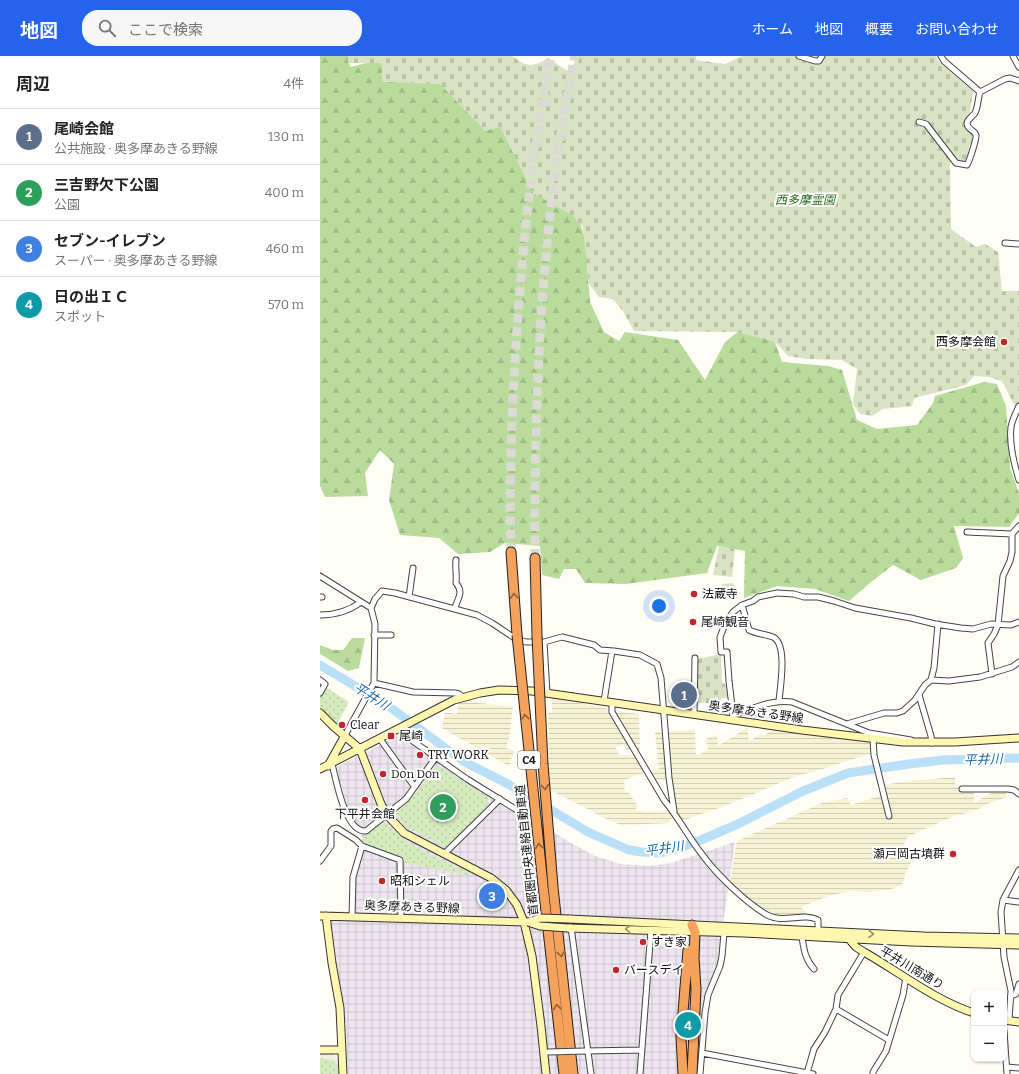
<!DOCTYPE html>
<html lang="ja">
<head>
<meta charset="utf-8">
<style>
  :root { --surface:#fff; --page:#f6f6f6; --text:#202124; --muted:#757577; --line:#e0e0e0; --accent:#2563eb }
  body { margin:0; font-family:Bitter,"Noto Sans JP",serif; background:var(--page); color:var(--text) }
  .controls { position:absolute; right:12px; bottom:12px; display:grid; overflow:hidden; border-radius:8px; box-shadow:0 1px 3px #0004 }
  .controls button { width:36px; height:36px; display:grid; place-items:center; padding:0; border:0; border-bottom:1px solid var(--line); background:var(--surface); color:var(--text); font:20px sans-serif }
  .you { position:absolute; left:339px; top:550px; width:14px; height:14px; margin:-10px; border:3px solid #fff; border-radius:50%; background:#1a73e8; box-shadow:0 0 0 6px #1a73e833 }
  .badge { display:grid; place-items:center; width:26px; height:26px; border-radius:50%; background:var(--accent); color:#fff; font-size:13px; font-weight:700 }
  .pin { position:absolute; translate:-50% -50%; border:2px solid #fff; box-shadow:0 1px 4px #0006 }
  .list { margin:0; padding:0; list-style:none }
  h2 { display:flex; justify-content:space-between; align-items:center; height:52px; margin:0; padding:0 16px; font-size:17px }
  h2 small { font-size:13px; font-weight:400; color:var(--muted) }
  .list li { display:grid; grid-template-columns:26px 1fr auto; gap:12px; align-items:center; box-sizing:border-box; height:56px; padding:0 16px; border-top:1px solid var(--line) }
  .list b { display:block; font-size:15px; white-space:nowrap }
  .list p { margin:0; font-size:13px; white-space:nowrap; color:var(--muted) }
  .list em { font-size:13px; font-style:normal; color:var(--muted) }
  .icon { flex:none; width:22px; height:22px; fill:none; stroke:currentColor; stroke-width:2; stroke-linecap:round; stroke-linejoin:round }
  .map { position:relative; flex:none; width:699px; height:1018px; overflow:hidden }
  header { display:flex; align-items:center; gap:24px; box-sizing:border-box; height:56px; padding:0 20px; background:var(--accent); color:#fff }
  header strong { font-size:19px }
  nav { display:flex; gap:22px; margin-inline-start:auto; font-size:14px }
  .search { width:280px; height:36px; background:var(--page); display:flex; align-items:center; gap:10px; box-sizing:border-box; padding:0 14px; border-radius:16px; color:var(--muted); font-size:15px }
  main { display:flex }
  aside { flex:1; background:var(--surface) }
  .map>svg:first-child { display:block }
</style>
</head>
<body>
<header>
<strong>地図</strong>
<div class="search"><svg class="icon" aria-label="search" viewBox="0 0 24 24"><circle cx="10" cy="10" r="6"/><path d="M15 15l6 6"/></svg>ここで検索</div>
<nav><a>ホーム</a><a>地図</a><a>概要</a><a>お問い合わせ</a></nav>
</header>
<main>
<aside>
<h2>周辺<small>4件</small></h2>
<ul class="list">
<li><span class="badge" style="background:#5c6f8a">1</span><div><b>尾崎会館</b><p>公共施設 · 奥多摩あきる野線</p></div><em>130 m</em></li>
<li><span class="badge" style="background:#2e9e5b">2</span><div><b>三吉野欠下公園</b><p>公園</p></div><em>400 m</em></li>
<li><span class="badge" style="background:#3f7fe0">3</span><div><b>セブン-イレブン</b><p>スーパー · 奥多摩あきる野線</p></div><em>460 m</em></li>
<li><span class="badge" style="background:#0f9aa8">4</span><div><b>日の出ＩＣ</b><p>スポット</p></div><em>570 m</em></li>
</ul>
</aside>
<div class="map">
<svg width="699" height="1018" viewBox="0 0 699 1018">
  <defs>
    <pattern id="industrial-grid" width="8" height="8" patternUnits="userSpaceOnUse"><rect width="8" height="8" fill="#eee6ef"/><path d="M0 4h8M4 0v8" fill="none" stroke="#cbc4cc"/></pattern>
    <pattern id="farmland-rules" width="6" height="5" patternUnits="userSpaceOnUse"><rect width="6" height="5" fill="#f6f3d4"/><path d="M0 2.5h6" fill="none" stroke="#d2cfb5"/></pattern>
    <pattern id="forest-firs" width="22" height="20" patternUnits="userSpaceOnUse"><rect width="22" height="20" fill="#b9dc9c"/><path d="M5 1l3.5 6h-7zM16 11l3.5 6h-7z" fill="#9ebc85"/></pattern>
    <pattern id="cemetery-stones" width="16" height="16" patternUnits="userSpaceOnUse"><rect width="16" height="16" fill="#d9e3c4"/><path d="M2 7V4a2 2 0 0 1 4 0v3zM10 15v-3a2 2 0 0 1 4 0v3z" fill="#b9c2a7"/></pattern>
    <pattern id="park-dots" width="8" height="8" patternUnits="userSpaceOnUse"><rect width="8" height="8" fill="#d5ebbd"/><path d="M2 2h.1M6 6h.1" fill="none" stroke="#b6c8a1" stroke-width="1.8" stroke-linecap="round"/></pattern>
  </defs>
  <rect width="100%" height="100%" fill="#fffdf5"/>
  <path fill="url(#industrial-grid)" d="M 81,678 L 180,743 L 251,787 L 275,800 L 301,808 L 329,810 L 351,807 L 415,786 L 401,882 L 401,893 L 398,908 L 383,946 L 374,1018 L 28,1018 L 25,957 L 15,896 L 10,855 L 35,856 L 35,823 L 43,795 L 41,773 L 27,754 L 16,713 L 18,710 Z"/>
  <path fill="url(#farmland-rules)" d="M 232,641 L 289,653 L 312,692 L 306,694 L 304,688 L 295,691 L 299,699 L 312,699 L 314,698 L 324,717 L 304,724 L 305,737 L 308,736 L 318,750 L 315,754 L 328,756 L 350,755 L 354,761 L 350,764 L 349,767 L 301,769 L 286,763 L 266,752 L 230,734 L 228,657 L 232,657 Z
    M 150,642 L 152,645 L 159,647 L 193,651 L 189,682 L 186,692 L 194,695 L 189,710 L 122,672 L 125,656 L 137,658 L 138,653 L 138,647 Z
    M 297,655 L 319,658 L 320,693 L 318,697 L 295,657 Z
    M 427,672 L 429,685 L 434,683 L 434,681 L 446,678 L 456,673 L 551,686 L 552,688 L 552,697 L 496,715 L 476,720 L 407,749 L 362,765 L 355,753 L 346,675 L 375,674 L 376,698 L 378,699 L 388,694 L 386,683 L 397,679 L 398,690 Z
    M 335,676 L 344,676 L 347,723 L 334,725 L 329,715 L 339,713 Z
    M 635,721 L 635,731 L 641,731 L 641,733 L 654,735 L 654,747 L 676,734 L 686,735 L 687,741 L 670,747 L 654,755 L 634,760 L 587,781 L 584,789 L 586,798 L 592,798 L 592,805 L 585,818 L 584,825 L 581,829 L 569,834 L 550,836 L 530,835 L 508,840 L 481,851 L 487,858 L 470,860 L 458,860 L 452,858 L 441,852 L 410,827 L 417,785 L 502,747 L 527,742 L 531,749 L 565,738 L 563,729 L 590,725 Z"/>
  <path fill="url(#forest-firs)" d="M 0,0 L 28,0 L 30,11 L 64,3 L 119,22 L 167,71 L 184,71 L 259,164 L 265,182 L 270,246 L 284,276 L 299,285 L 305,276 L 358,284 L 385,324 L 405,286 L 420,274 L 453,281 L 462,306 L 508,310 L 522,314 L 537,364 L 557,373 L 597,369 L 613,347 L 615,340 L 664,326 L 677,328 L 686,350 L 690,412 L 699,437 L 699,457 L 689,471 L 634,470 L 643,502 L 636,512 L 601,524 L 573,509 L 551,526 L 529,545 L 495,533 L 457,530 L 424,542 L 425,495 L 397,490 L 387,517 L 306,528 L 265,527 L 256,513 L 244,513 L 239,523 L 222,519 L 220,490 L 185,487 L 170,496 L 138,498 L 119,482 L 80,479 L 69,444 L 74,408 L 60,394 L 45,417 L 48,440 L 5,441 L 0,430 Z
    M 32,582 L 45,582 L 39,612 L 28,615 L 0,598 L 0,589 L 13,594 L 23,594 Z"/>
  <path fill="url(#cemetery-stones)" d="M 28,0 L 192,0 C 208,11 211,12 228,2 L 249,16 L 258,0 L 376,0 L 376,4 L 405,8 L 422,0 L 616,0 L 618,5 L 653,35 L 650,57 L 646,64 L 654,77 L 655,85 L 649,89 L 648,103 L 644,106 L 639,104 L 630,105 L 631,173 L 656,191 L 665,188 L 678,196 L 682,235 L 699,235 L 699,358 L 682,325 L 669,321 L 654,320 L 646,329 L 594,342 L 592,350 L 563,353 L 552,360 L 540,358 L 533,348 L 537,313 L 522,304 L 487,303 L 468,300 L 455,286 L 417,276 L 314,275 L 303,255 L 293,243 L 279,241 L 269,228 L 263,171 L 252,159 L 213,137 L 180,71 L 165,75 L 120,28 L 62,26 L 62,7 L 28,7 Z
    M 399,490 L 415,493 L 412,521 L 393,519 Z
    M 413,527 L 416,532 L 415,544 L 401,539 L 402,528 Z
    M 401,598 L 402,627 L 405,628 L 408,642 L 401,642 L 401,647 L 377,647 L 378,603 Z"/>
  <path fill="url(#park-dots)" d="M 5,632 L 7,632 L 29,646 L 16,670 L 0,654 L 0,641 Z
    M 119,710 L 145,727 L 167,740 L 169,748 L 127,790 L 124,791 L 86,770 L 75,759 L 76,755 C 84,749 92,742 99,733 C 105,726 110,713 119,710 Z
    M 62,766 L 65,766 C 86,791 121,803 150,817 L 148,819 L 82,806 L 82,803 L 51,792 L 40,785 Z
    M 0,998 L 13,998 L 18,1003 L 19,1018 L 0,1018 Z"/>
  <path fill="#f1ede2" d="M 0,998 L 13,998 L 18,1003 L 19,1010 L 12,1004 L 0,1002 Z"/>
  <g fill="none" stroke-linecap="round" stroke-linejoin="round">
    <path stroke="#b9e0f7" stroke-width="9" d="M 0,609 L 67,649 L 143,705 L 188,728 L 268,776 L 309,794 L 322,796 L 339,797 L 357,793 L 381,784 L 418,768 L 483,735 L 528,717 L 589,708 L 623,704 L 699,702"/>
    <path stroke="#dbdad3" stroke-width="9" stroke-dasharray="9 4.5" stroke-linecap="butt" d="M 191,496 C 189,417 192,339 198,260 C 204,173 214,86 231,0
      M 215,502 C 214,334 221,165 255,0"/>
    <defs>
      <path id="street" d="M 479,0 L 495,5 L 499,5 L 502,0
        M 621,0 L 624,5 L 660,36 L 685,23 L 690,22 L 699,25
        M 693,0 L 699,11
        M 599,66 L 606,68 L 636,107 L 647,109 C 649,106 657,82 656,79 C 654,73 647,74 647,67 C 648,63 652,61 655,57 C 658,51 658,42 660,36
        M 685,187 L 699,188
        M 699,350 C 696,357 692,364 691,371 C 689,388 694,408 699,424
        M 647,476 L 692,478
        M 0,520 L 51,552 L 55,568 L 54,627 L 24,681
        M 0,541 L 2,541
        M 89,541 L 93,512
        M 422,549 L 429,574 C 437,578 445,578 453,581 C 468,588 460,632 459,645
        M 51,552 L 55,543 L 62,535 L 75,537 L 157,559 L 172,567 L 196,583 L 206,586 L 224,586 L 242,581 L 274,589 L 280,594 L 294,595 L 320,599 L 337,608 L 341,622 L 349,722 L 354,755
        M 135,552 C 138,541 144,537 136,527 C 137,519 135,512 136,504
        M 0,559 C 15,559 29,555 41,546
        M 54,579 L 71,579
        M 224,586 L 227,637
        M 672,618 L 668,587 L 674,578 L 678,569 L 683,520 L 690,505 L 692,496 L 692,478 L 699,470
        M 0,624 L 5,628 L 0,637
        M 611,624 L 614,612 L 618,568
        M 54,627 L 93,636 L 135,637 L 139,638 L 143,641
        M 599,639 L 611,680 L 612,687 L 611,687
        M 284,645 L 292,595
        M 292,646 L 292,656 L 344,744 C 358,761 368,780 381,797 C 396,818 425,846 447,859 C 464,868 484,856 498,864 L 498,875
        M 374,658 L 375,602
        M 413,659 L 409,625 L 407,596 L 401,596 L 400,581 L 407,564 L 413,556 L 422,549 L 433,545 L 438,541 L 457,537 L 474,538 L 484,541 L 498,541 L 514,545 L 535,552 L 591,562 L 615,568 L 641,572 L 653,573 L 671,568 L 691,569 L 699,566
        M 412,662 L 413,659 C 433,653 451,643 472,646 L 549,677 L 591,684
        M 527,668 L 564,657 L 577,657 L 583,655 L 595,644 L 605,629 L 611,624 L 629,625 L 660,621 L 692,611 L 699,606
        M 87,681 L 147,723 L 213,764
        M 60,683 L 94,730
        M 553,683 L 554,699 L 569,760
        M 12,708 C 16,723 25,777 46,775 L 86,743 L 116,701
        M 642,733 L 688,733 L 694,734 L 699,738
        M 124,798 L 180,743
        M 0,805 L 11,790 L 11,775 L 13,773 L 17,772 L 36,784 L 42,790 L 80,804 L 81,862
        M 683,844 L 699,846
        M 32,861 L 33,821 L 42,790
        M 251,871 L 271,1018
        M 482,881 C 484,894 485,903 494,913
        M 691,940 L 696,938 L 699,928
        M 516,953 L 569,984
        M 689,964 L 691,935 L 684,901 L 681,856 L 683,844 L 699,814
        M 684,975 L 687,1018
        M 265,995 L 322,994
        M 382,997 L 493,1018
        M 687,1011 L 699,1012
        M 487,1017 L 494,993 L 505,976 L 516,953 L 518,939 L 544,896
        M 320,1018 L 331,874
        M 380,1018 L 385,957 L 388,939 L 400,910 L 402,900 L 404,877
        M 553,1018 L 553,1016 L 566,995 L 583,939 L 586,921"/>
      <path id="secondary" d="M 0,657 L 13,670 L 40,693 L 61,748 L 67,759 L 84,777 L 171,822 L 186,834 L 197,849 L 204,866 L 212,900 L 221,970 L 226,1018
        M 8,710 L 24,681
        M 0,713 L 134,644 L 160,637 L 179,634 L 212,635 L 482,674 L 583,686 L 635,686 L 699,682
        M 0,860 L 208,866
        M 6,860 L 12,907 L 20,952 L 23,1018
        M 249,863 L 604,880 L 699,882
        M 248,872 L 424,877 L 591,886 L 699,889
        M 529,883 L 536,891 L 544,896 C 579,916 616,945 654,957
        M 684,964 L 699,966
        M 0,994 L 22,994"/>
      <path id="highway" d="M 191,496 L 197,579
        M 215,502 L 217,580
        M 223,829 L 244,1018
        M 233,831 L 253,1018
        M 363,1018 L 361,981 L 368,894
        M 372,1018 L 376,933 L 374,902 L 375,876 L 372,869"/>
    </defs>
    <use href="#street" stroke="#444" stroke-width="7"/>
    <use href="#secondary" stroke="#333" stroke-width="9"/>
    <use href="#highway" stroke="#222" stroke-width="11"/>
    <use href="#street" stroke="#fff" stroke-width="5"/>
    <use href="#secondary" stroke="#fff6b0" stroke-width="7"/>
    <use href="#highway" stroke="#f5a25d" stroke-width="9"/>
    <defs>
      <path id="street-bridge" d="M 228,996 L 265,995"/>
      <path id="secondary-bridge" d="M 208,866 L 220,862 L 249,863
        M 208,866 L 220,870 L 248,872"/>
      <path id="highway-bridge" d="M 197,579 L 223,829
        M 217,580 L 223,708 L 233,831"/>
    </defs>
    <use href="#street-bridge" stroke="#444" stroke-width="7" stroke-linecap="butt"/>
    <use href="#secondary-bridge" stroke="#333" stroke-width="9" stroke-linecap="butt"/>
    <use href="#highway-bridge" stroke="#222" stroke-width="11" stroke-linecap="butt"/>
    <use href="#street-bridge" stroke="#fff" stroke-width="5"/>
    <use href="#secondary-bridge" stroke="#fff6b0" stroke-width="7"/>
    <use href="#highway-bridge" stroke="#f5a25d" stroke-width="9"/>
  </g>
  <defs><path id="oneway-chevron" d="M-2-3.5L2.5 0L-2 3.5" fill="none" stroke-width="1.6" stroke-linecap="round" stroke-linejoin="round"/></defs>
  <g stroke="#8e613b">
    <use href="#oneway-chevron" transform="translate(194 540) rotate(-94)"/>
    <use href="#oneway-chevron" transform="translate(205 661) rotate(-96)"/>
    <use href="#oneway-chevron" transform="translate(225 731) rotate(85)"/>
    <use href="#oneway-chevron" transform="translate(219 790) rotate(-96)"/>
    <use href="#oneway-chevron" transform="translate(241 898) rotate(83)"/>
    <use href="#oneway-chevron" transform="translate(237 951) rotate(-96)"/>
  </g>
  <g stroke="#948f68">
    <use href="#oneway-chevron" transform="translate(308 873) rotate(-178)"/>
    <use href="#oneway-chevron" transform="translate(551 878) rotate(3)"/>
  </g>
  <g fill="#c4262e" stroke="#fff" stroke-width="1.5">
    <circle cx="684" cy="286" r="4"/>
    <circle cx="374" cy="538" r="4"/>
    <circle cx="373" cy="566" r="4"/>
    <circle cx="22" cy="669" r="4"/>
    <rect x="67" y="676" width="8" height="8" rx="2"/>
    <circle cx="100" cy="699" r="4"/>
    <circle cx="63" cy="718" r="4"/>
    <circle cx="45" cy="744" r="4"/>
    <circle cx="633" cy="798" r="4"/>
    <circle cx="62" cy="825" r="4"/>
    <circle cx="323" cy="886" r="4"/>
    <circle cx="296" cy="914" r="4"/>
  </g>
  <g text-anchor="middle" stroke-width="4" stroke-linejoin="round" paint-order="stroke">
    <rect fill="#fff" stroke="#585858" stroke-width="1" x="198" y="695" width="22" height="18" rx="3"/>
    <g font-size="11" font-weight="bold" fill="#111">
      <text x="209" y="708">C4</text>
    </g>
    <g font-size="12" font-style="italic" fill="#2f6b1f" stroke="#fff">
      <text x="485" y="148">西多摩霊園</text>
    </g>
    <g font-size="12" fill="#111" stroke="#fff" text-anchor="start">
      <text x="676" y="290" text-anchor="end">西多摩会館</text>
      <text x="382" y="542">法蔵寺</text>
      <text x="381" y="570">尾崎観音</text>
      <text x="30" y="673">Clear</text>
      <text x="79" y="684">尾崎</text>
      <text x="108" y="703">TRY WORK</text>
      <text x="71" y="722">Don Don</text>
      <text x="45" y="762" text-anchor="middle">下平井会館</text>
      <text x="625" y="802" text-anchor="end">瀬戸岡古墳群</text>
      <text x="70" y="829">昭和シェル</text>
      <text x="331" y="890">すき家</text>
      <text x="304" y="918">バースデイ</text>
    </g>
    <g font-size="12" fill="#111" stroke="#fff">
      <text transform="translate(436 656) rotate(8)" y="4">奥多摩あきる野線</text>
      <text transform="translate(207 794) rotate(-96)" y="4">首都圏中央連絡自動車道</text>
      <text transform="translate(92 851) rotate(2)" y="4">奥多摩あきる野線</text>
      <text transform="translate(592 912) rotate(31)" y="4">平井川南通り</text>
    </g>
    <g font-size="13" font-style="italic" fill="#1768a6" stroke="#fff">
      <text transform="translate(52 640) rotate(32)" y="5">平井川</text>
      <text transform="translate(663 703) rotate(-2)" y="5">平井川</text>
      <text transform="translate(344 792) rotate(-8)" y="5">平井川</text>
    </g>
  </g>
</svg>
<div class="controls">
<button>+</button>
<button>−</button>
</div>
<div class="you"></div>
<div class="pin badge" style="left:364px;top:639px;background:#5c6f8a">1</div>
<div class="pin badge" style="left:123px;top:751px;background:#2e9e5b">2</div>
<div class="pin badge" style="left:172px;top:840px;background:#3f7fe0">3</div>
<div class="pin badge" style="left:368px;top:969px;background:#0f9aa8">4</div>
</div>
</main>
</body>
</html>
